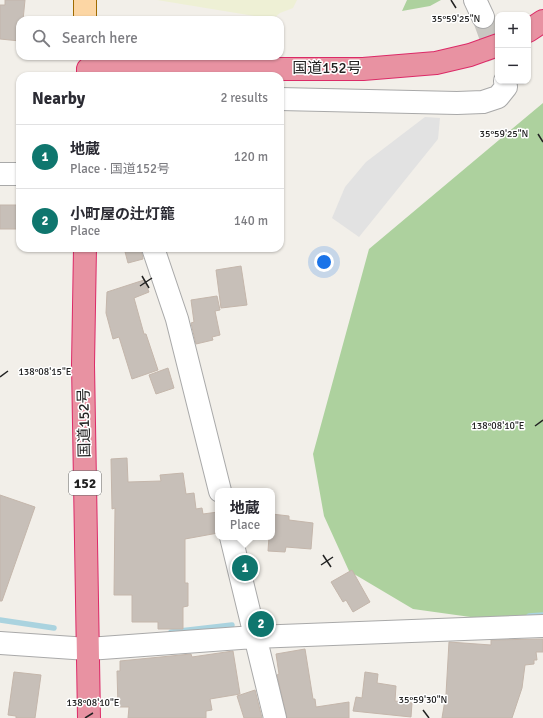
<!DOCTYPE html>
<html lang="en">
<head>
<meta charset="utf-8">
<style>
  :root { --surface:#fff; --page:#f2f2f3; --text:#2b2b33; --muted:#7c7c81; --line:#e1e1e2; --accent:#0f766e }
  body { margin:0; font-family:Signika,"Noto Sans JP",sans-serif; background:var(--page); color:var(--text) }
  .controls { position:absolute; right:12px; top:12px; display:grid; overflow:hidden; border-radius:8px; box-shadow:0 1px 3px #0004 }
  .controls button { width:36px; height:36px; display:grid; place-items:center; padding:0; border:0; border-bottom:1px solid var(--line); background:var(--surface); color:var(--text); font:20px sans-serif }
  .you { position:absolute; left:324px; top:262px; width:14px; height:14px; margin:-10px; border:3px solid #fff; border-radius:50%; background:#1a73e8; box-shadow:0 0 0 6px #1a73e833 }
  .badge { display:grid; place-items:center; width:26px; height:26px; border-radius:50%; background:var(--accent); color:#fff; font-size:13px; font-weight:700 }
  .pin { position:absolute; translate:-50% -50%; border:2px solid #fff; box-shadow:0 1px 4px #0006 }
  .popup { position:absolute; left:215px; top:488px; width:60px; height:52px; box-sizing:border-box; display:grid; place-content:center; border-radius:8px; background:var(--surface); filter:drop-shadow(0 1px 3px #0005); font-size:13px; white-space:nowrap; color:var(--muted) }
  .popup b { font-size:15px; color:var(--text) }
  .popup::after { content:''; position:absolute; left:50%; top:100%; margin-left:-8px; border:8px solid transparent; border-top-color:var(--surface) }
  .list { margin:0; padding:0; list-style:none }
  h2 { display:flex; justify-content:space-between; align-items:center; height:52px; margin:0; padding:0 16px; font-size:17px }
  h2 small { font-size:13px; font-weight:400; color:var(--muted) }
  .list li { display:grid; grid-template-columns:26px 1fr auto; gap:12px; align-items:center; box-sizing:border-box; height:64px; padding:0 16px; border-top:1px solid var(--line) }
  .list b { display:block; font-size:15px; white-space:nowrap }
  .list p { margin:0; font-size:13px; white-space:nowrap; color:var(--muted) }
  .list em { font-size:13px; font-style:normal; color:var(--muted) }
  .icon { flex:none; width:22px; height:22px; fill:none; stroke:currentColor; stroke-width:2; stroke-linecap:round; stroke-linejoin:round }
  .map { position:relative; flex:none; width:543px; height:718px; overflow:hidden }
  .search { position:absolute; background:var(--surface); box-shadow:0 1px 3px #0004; left:16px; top:16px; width:268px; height:44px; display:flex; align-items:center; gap:10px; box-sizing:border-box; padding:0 14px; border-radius:12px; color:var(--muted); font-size:15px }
  .panel { position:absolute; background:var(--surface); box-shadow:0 1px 3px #0004; left:16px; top:72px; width:268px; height:180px; border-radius:12px }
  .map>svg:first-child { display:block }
</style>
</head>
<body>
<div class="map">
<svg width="543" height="718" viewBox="0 0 543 718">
  <rect width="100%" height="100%" fill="#f2efe9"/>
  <path fill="#eef0d5" d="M 157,0 L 297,0 L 293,8 L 280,13 L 273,19 Z"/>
  <path fill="#add19e" d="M 407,0 L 441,0 L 430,6 L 402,11 Z
    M 543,103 L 543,627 L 413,609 L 349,571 L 324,516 L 313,454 L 369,249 Z"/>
  <path fill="#e2e2e2" d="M 425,117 L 440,118 L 438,139 L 359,237 L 332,218 L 345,187 L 366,162 Z"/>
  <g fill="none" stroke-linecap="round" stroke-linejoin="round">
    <path stroke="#aad3df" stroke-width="5.5" d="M 529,616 L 543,615
      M 0,620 L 54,628
      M 171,632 L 232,625"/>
  </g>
  <path fill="#c7bfb8" stroke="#c4b6ab" d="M 5,0 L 25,0 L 23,20 L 20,20 L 20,41 L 0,39 L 0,5 L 5,5 Z
    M 0,205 L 20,205 L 20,229 L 0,229 Z
    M 124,248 L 141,248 L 143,259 L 128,263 Z
    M 241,266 L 247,305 L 221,308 L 216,270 Z
    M 144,280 L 149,292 L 134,298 L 144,334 L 146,334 L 158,370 L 132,379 L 119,337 L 113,339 L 106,313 L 107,292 Z
    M 217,296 L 220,310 L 215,311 L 220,335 L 212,337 L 213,340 L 196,344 L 191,323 L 194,322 L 191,300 Z
    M 168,368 L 174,388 L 156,394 L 149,375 Z
    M 127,458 L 128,482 L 161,481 L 160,475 L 183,473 L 186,494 L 194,493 L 196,509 L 202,508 L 203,514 L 218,512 L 218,533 L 185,539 L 185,583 L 188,583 L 188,606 L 183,607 L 183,629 L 158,629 L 158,622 L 132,622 L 132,595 L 114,595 L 115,508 L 112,509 L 111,459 Z
    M 0,495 L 35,507 L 2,601 L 0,601 Z
    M 272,514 L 289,516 L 289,520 L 313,523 L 311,549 L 286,547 L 285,552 L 268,551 L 269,537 L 272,537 Z
    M 352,570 L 370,602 L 353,612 L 346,600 L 343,602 L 331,582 Z
    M 543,639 L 543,652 L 536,652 L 537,660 L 534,660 L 534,664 L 525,665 L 522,688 L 512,718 L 442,718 L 446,694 L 449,642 L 491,645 L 491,640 Z
    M 305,649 L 313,699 L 315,699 L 316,707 L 349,702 L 349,718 L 287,718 L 277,675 L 279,674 L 276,654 Z
    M 233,651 L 240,694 L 210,699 L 212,710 L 206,711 L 206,718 L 128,718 L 129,707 L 118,707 L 117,671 L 120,671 L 120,661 L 191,654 L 192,657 Z
    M 14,672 L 41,675 L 35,718 L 16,718 L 16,716 L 8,715 Z
    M 365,672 L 378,674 L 377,683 L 396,686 L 395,701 L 412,703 L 411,717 L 353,711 L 356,697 L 362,698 Z
    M 255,690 L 262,718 L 244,718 L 237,696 Z"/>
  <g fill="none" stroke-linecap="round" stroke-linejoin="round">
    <path stroke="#c8c6c1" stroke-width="22" stroke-dasharray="22 11" stroke-linecap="butt" d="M 483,17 L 498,58"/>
    <defs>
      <path id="minor" d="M 475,0 L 483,17
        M 280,99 L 457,103 L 483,102 L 498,97 L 506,87 L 505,81
        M 0,174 L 20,174
        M 153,248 L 177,319 L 220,491
        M 231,537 L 275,718
        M 0,643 L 88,649 L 254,637 L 543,626"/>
      <path id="major" d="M 85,0 L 85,20"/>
      <path id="highway" d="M 528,31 L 543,21
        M 88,76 L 88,69 L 363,69 L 436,63 L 470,55 L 498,45
        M 85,248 L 83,365 L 89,718"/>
    </defs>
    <use href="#minor" stroke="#a9a9a9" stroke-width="24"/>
    <use href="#major" stroke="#a06b00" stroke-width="24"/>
    <use href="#highway" stroke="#dc2a67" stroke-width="24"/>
    <use href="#minor" stroke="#fff" stroke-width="22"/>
    <use href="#major" stroke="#fcd6a4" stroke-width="22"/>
    <use href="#highway" stroke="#e892a2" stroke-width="22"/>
  </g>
  <path fill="none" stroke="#222" stroke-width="1.5" d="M 451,0 L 456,8M 538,134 L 543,142M 142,276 L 149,288M 140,286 L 152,278M 0,377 L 8,371M 535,426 L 543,420M 323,555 L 331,567M 321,565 L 333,557M 423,710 L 429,718M 85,718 L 93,713"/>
  <g text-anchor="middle" stroke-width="3" stroke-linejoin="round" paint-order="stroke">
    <rect fill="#fff" stroke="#646464" stroke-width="1" x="69" y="471" width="32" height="24" rx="3"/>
    <g font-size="14" font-weight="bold" fill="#222">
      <text x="85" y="488">152</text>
    </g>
    <g font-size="15" fill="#222" stroke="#fff">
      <text x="327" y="73">国道152号</text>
      <text transform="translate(84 423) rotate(-91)" y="5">国道152号</text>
    </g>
  </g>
  <g font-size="10" text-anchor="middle" fill="#222" stroke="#fff" stroke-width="3" stroke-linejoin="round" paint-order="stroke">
    <text x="456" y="22">35°59'25"N</text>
    <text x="504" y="137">35°59'25"N</text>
    <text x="45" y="375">138°08'15"E</text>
    <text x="498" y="429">138°08'10"E</text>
    <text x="423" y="703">35°59'30"N</text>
    <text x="93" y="706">138°08'10"E</text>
  </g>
</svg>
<div class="controls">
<button>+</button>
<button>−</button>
</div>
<div class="you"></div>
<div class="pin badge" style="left:245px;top:568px">1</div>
<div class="popup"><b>地蔵</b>Place</div>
<div class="pin badge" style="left:261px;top:624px">2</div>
<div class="search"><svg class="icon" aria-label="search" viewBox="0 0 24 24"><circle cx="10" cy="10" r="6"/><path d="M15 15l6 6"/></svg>Search here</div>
<section class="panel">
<h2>Nearby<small>2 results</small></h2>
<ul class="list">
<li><span class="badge">1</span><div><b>地蔵</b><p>Place · 国道152号</p></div><em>120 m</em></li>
<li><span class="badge">2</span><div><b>小町屋の辻灯籠</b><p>Place</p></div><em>140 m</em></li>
</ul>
</section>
</div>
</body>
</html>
